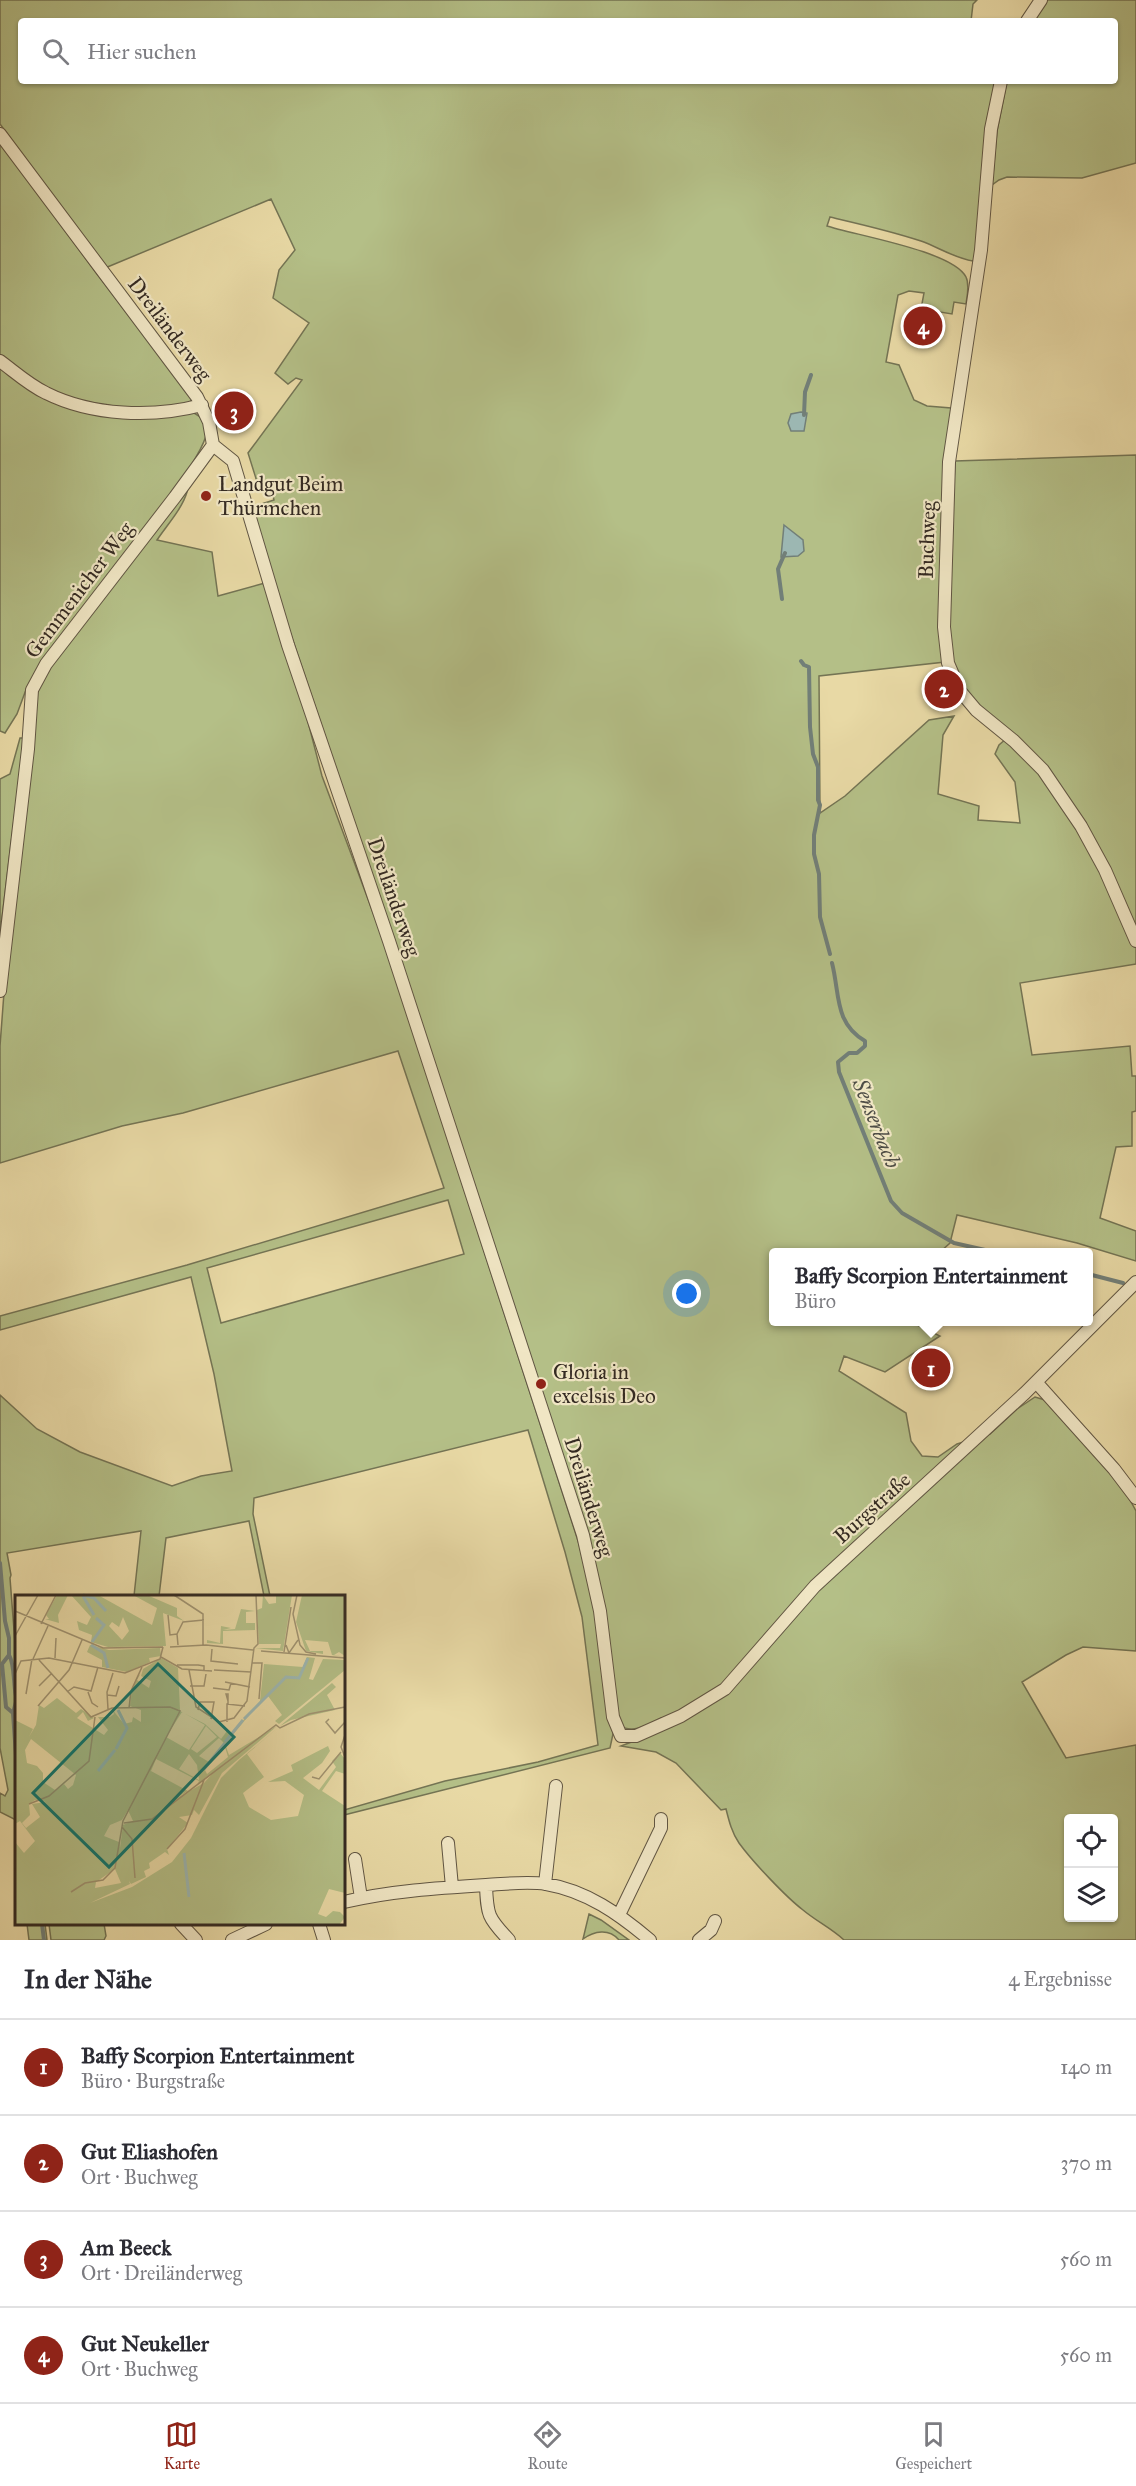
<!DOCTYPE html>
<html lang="de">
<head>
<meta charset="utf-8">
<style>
  :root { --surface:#fff; --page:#f2f2f3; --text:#2b2b33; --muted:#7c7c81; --line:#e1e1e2; --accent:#8f2418 }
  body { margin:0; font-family:"IM FELL Great Primer",serif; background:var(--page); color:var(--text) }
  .controls { position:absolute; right:18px; bottom:18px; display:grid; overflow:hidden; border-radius:6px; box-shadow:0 2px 4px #0004 }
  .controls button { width:54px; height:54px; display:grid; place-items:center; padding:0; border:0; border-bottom:2px solid var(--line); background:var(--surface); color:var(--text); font:30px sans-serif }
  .you { position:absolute; left:687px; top:1294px; width:21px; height:21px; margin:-15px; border:4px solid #fff; border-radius:50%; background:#1a73e8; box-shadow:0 0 0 9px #1a73e833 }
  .badge { display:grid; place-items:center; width:39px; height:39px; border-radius:50%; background:var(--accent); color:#fff; font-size:20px; font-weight:700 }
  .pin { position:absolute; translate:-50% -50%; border:3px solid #fff; box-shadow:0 2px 6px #0006 }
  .popup { position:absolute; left:769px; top:1248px; width:324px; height:78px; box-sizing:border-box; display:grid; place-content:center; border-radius:6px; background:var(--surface); filter:drop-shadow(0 2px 4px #0005); font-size:20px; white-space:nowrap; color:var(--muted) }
  .popup b { font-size:22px; color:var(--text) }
  .popup::after { content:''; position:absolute; left:50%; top:100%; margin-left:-12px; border:12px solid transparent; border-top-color:var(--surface) }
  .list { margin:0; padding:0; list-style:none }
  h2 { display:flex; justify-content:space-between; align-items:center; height:78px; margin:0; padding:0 24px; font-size:26px }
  h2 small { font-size:20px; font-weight:400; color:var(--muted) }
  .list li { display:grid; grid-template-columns:39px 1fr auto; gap:18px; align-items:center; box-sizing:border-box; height:96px; padding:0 24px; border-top:2px solid var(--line) }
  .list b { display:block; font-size:22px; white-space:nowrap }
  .list p { margin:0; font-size:20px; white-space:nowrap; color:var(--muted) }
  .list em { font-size:20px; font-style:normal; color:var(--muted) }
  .icon { flex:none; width:33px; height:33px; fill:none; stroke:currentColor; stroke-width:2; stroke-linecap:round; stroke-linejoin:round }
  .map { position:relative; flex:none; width:1136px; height:1940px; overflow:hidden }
  .search { position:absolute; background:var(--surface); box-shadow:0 2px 4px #0004; left:18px; right:18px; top:18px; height:66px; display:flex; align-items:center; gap:15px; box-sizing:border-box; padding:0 21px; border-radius:6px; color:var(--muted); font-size:22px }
  .sheet { height:462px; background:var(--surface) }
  nav { display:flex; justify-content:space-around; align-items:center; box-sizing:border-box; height:84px; border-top:2px solid var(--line); background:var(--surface); font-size:16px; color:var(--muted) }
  nav a { display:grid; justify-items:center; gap:3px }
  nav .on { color:var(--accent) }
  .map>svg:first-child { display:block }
</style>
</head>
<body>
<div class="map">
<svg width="1136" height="1940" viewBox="0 0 1136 1940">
  <rect width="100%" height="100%" fill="#e8d9a5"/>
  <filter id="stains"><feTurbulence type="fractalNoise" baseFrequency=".00333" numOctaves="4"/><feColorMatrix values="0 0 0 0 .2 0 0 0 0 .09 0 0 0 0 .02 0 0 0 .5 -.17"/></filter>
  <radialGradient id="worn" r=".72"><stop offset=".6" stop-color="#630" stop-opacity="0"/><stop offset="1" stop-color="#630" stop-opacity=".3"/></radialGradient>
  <path fill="#b4bf87" stroke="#747454" stroke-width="1.5" fill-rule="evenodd" d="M 0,0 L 977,0 L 973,4 L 971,21 L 21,21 L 21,81 L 998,81 L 987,119 L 977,255 L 973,261 C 954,258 938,247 921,241 C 891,231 860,224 830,217 L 827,226 C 854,235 953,251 966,277 C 970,285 967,296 966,304 L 954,302 L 952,314 L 921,309 L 924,293 L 909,291 L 898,295 L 886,362 L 899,365 L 914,400 L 927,406 L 951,408 L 945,662 L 819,676 L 820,813 L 845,796 L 929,720 L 954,716 L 943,735 L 938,794 L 979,806 L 978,820 L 1020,823 L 1015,782 L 995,754 L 999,745 L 1007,738 L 993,720 L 963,688 L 951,662 L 947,628 L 955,461 L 1136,455 L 1136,964 L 1020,983 L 1032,1055 L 1130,1046 L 1132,1076 L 1136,1076 L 1136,1111 L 1132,1112 L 1132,1146 L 1116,1147 L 1100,1218 L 1136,1231 L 1136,1261 L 1077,1243 L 957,1215 L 950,1243 L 940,1252 L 774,1252 L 774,1322 L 911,1322 L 940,1336 L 885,1372 L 844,1356 L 839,1371 L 906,1413 L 911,1441 L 922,1456 L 938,1457 L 957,1444 L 990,1434 L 1017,1409 L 1035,1397 L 1045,1400 L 1124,1489 L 1136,1511 L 1136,1651 L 1083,1647 L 1066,1655 L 1022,1682 L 1066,1758 L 1136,1745 L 1136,1940 L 844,1940 C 831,1928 816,1921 803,1910 C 786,1897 752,1861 739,1843 C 732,1833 729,1821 726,1809 L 721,1810 L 676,1763 L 656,1752 L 621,1746 L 671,1727 L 661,1718 C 649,1724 632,1735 620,1725 L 602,1610 L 393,938 L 251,516 L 260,513 L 258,505 L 274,500 L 270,482 L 258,485 L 248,453 L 302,380 L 296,378 L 288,384 L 275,373 L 309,323 L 273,298 L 279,270 L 295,250 L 271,199 L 105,268 L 0,124 ZM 1068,1818 L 1114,1818 L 1114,1918 L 1068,1918 Z
    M 1045,0 L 1136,0 L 1136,163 L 1082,178 L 1007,177 L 999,180 L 992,185 L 997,131 L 1007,81 L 1115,81 L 1115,21 L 1031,21 Z
    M 0,142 L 97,274 L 193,399 C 173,421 65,402 40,386 C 26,378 12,365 0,354 Z
    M 0,367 L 68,405 L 194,413 C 224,428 192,456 188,474 C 186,479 189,486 187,492 C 182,509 167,525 157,540 L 212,552 L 218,596 L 265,583 L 300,691 L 322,776 L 384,942 L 579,1544 L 595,1611 L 613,1734 L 610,1748 L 344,1815 L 344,1810 L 445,1781 L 538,1762 L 598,1745 L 582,1617 L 565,1552 L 528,1430 L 254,1498 L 253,1514 L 270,1596 L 264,1596 L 249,1521 L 166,1538 L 159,1596 L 134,1596 L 141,1531 L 7,1553 L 11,1575 L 10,1578 L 16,1656 L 16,1820 L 0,1812 L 0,1793 L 5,1796 L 8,1790 L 0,1748 L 0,1395 L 37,1429 L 80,1452 L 172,1486 L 201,1476 L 232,1471 L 214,1374 L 191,1277 L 0,1330 L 0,1316 L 187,1265 L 444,1188 L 398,1051 L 183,1113 L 122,1126 L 0,1163 L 0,1046 L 27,687 L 17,714 L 5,733 L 0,731 ZM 448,1200 L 464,1254 L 221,1323 L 207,1268 Z
    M 20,738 L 24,738 L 0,934 L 0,779 L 10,774 Z
    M 589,1914 L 601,1920 L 629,1940 L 619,1940 C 609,1928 594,1931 583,1939 Z
    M 27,1924 L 45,1924 L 47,1940 L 29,1940 Z
    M 49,1924 L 104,1924 L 106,1936 L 104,1940 L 51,1940 Z"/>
  <path fill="#9cb7b2" stroke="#727f78" stroke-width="1.5" d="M 801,412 L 807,413 L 804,431 L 791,431 L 788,423 L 791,414 Z
    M 784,525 L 803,540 L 804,551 L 798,556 L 781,557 Z"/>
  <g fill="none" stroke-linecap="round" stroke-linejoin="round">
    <path stroke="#727f78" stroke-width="4" d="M 804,415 L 805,392 L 811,375
      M 782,599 L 778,569 L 785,553
      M 801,661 L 804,665 L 809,667 L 810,727 L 813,754 L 818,767 L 818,800 L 820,805 L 814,835 L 814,854 L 819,874 L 820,917 L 830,954
      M 832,963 C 840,994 834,1023 865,1041 L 865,1046 L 857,1053 L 849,1053 L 838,1062 L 839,1072 L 891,1201 L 902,1213 L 954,1243 L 994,1252
      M 1088,1274 L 1123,1283
      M 0,1563 L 5,1621 L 9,1638 L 9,1655 L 2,1664 L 6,1707 L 13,1713 L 16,1755
      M 9,1655 C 15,1665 13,1682 16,1696
      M 13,1713 L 16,1702
      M 42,1924 L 44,1940"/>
    <defs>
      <path id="minor" d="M 1027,21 L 1041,0
        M 1001,81 L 991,129 L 981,250 L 949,462 L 944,627 L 948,663 L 960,691 L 976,710 L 1014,741 L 1043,770 L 1081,826 L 1105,870 L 1136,941
        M 0,134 L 197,397 L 209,422 L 213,445 L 233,461 L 288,645 L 389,941 L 583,1535 L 600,1611 L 613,1717 L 621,1736 L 636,1736 L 681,1716 L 725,1689 L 815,1586 L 1025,1393 L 1136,1282
        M 0,361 C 15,372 29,385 46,393 C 92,416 153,418 202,405
        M 0,991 L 28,749 L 32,690 L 46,664 L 175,497 L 213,445
        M 1036,1382 L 1114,1469 L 1136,1498
        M 448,1843 L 452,1887
        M 355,1859 L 361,1898
        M 545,1884 L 556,1786
        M 486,1885 C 487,1915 488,1918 509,1940
        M 344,1902 C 390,1891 438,1888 486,1885 C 506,1884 526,1881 546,1884 C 587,1891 619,1914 650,1940
        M 619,1915 L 661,1828 L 661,1819
        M 181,1924 L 196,1940
        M 319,1924 L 324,1940
        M 232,1940 L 266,1924
        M 699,1940 L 711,1930 L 715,1921"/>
    </defs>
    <use href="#minor" stroke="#615643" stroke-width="14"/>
    <use href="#minor" stroke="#f0e6c4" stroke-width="12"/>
  </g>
  <g fill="#8f2418" stroke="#f0e6c4" stroke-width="2">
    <circle cx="206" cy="496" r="6"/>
    <circle cx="541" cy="1384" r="6"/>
  </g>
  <g text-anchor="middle" stroke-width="4.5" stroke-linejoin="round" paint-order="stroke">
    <g font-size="21" fill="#342a22" stroke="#f0e6c4">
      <text transform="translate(170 329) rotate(53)" y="7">Dreiländerweg</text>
      <text transform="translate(927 540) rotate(-88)" y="7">Buchweg</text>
      <text transform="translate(79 590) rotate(-53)" y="7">Gemmenicher Weg</text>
      <text transform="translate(394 897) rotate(71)" y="7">Dreiländerweg</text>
      <text transform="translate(589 1497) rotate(73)" y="7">Dreiländerweg</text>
      <text transform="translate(872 1508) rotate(-42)" y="7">Burgstraße</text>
    </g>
    <g font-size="21" fill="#342a22" stroke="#f0e6c4" text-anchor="start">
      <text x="218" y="491">Landgut Beim<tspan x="218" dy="24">Thürmchen</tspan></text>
      <text x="553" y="1379">Gloria in<tspan x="553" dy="24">excelsis Deo</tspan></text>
    </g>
    <g font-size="22" font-style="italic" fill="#4e4d46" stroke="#f0e6c4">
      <text transform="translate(877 1123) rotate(68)" y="8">Senserbach</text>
    </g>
  </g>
  <g transform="translate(15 1595)">
    <rect width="330" height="330" fill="#e8d9a5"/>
    <path d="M 42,0 L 53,0 L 43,20 L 44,28 L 30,24 L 34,24 L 31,20 ZM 56,0 L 83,0 L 137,30 L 142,13 L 118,0 L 132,0 L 162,13 L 162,21 L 169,26 L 148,18 L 151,51 L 93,52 L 76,47 L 77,40 L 64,35 L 62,26 L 72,30 L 76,22 ZM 108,22 L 114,36 L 107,45 L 94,31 L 97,27 L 104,32 ZM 248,0 L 254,9 L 261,8 L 261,0 L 277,0 L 268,56 L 240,53 L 265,53 L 266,49 L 244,49 L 242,15 L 247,13 ZM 287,0 L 330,0 L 330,61 L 324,57 L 319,60 L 330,62 L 317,60 L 313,47 L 290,45 L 295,56 L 308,56 L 308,59 L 291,56 L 281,27 ZM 226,14 L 240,16 L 231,17 L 231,28 L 240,28 L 240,35 L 208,36 L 208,49 L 192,48 L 192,45 L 205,48 L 206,31 L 216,33 L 208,35 L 220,34 ZM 75,50 L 94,55 L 145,53 L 146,61 L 134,63 L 135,67 L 112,77 L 87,72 L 87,65 L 72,57 ZM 292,62 L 300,63 L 294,84 L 298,85 L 308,64 L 330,65 L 330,75 L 264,129 L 260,126 L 267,120 L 253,101 L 246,106 L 210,149 L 214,160 L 262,131 L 207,178 L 184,220 L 179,215 L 177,220 L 164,222 L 173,228 L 152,254 L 154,260 L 150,257 L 134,268 L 135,273 L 129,276 L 131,282 L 116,289 L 114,286 L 115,289 L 75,308 L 117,292 L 157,267 L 176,243 L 206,183 L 224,165 L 264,132 L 232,159 L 249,182 L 228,198 L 234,212 L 256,225 L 283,221 L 289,200 L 270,186 L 253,187 L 278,176 L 276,170 L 313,151 L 315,156 L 307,168 L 288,183 L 304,195 L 321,172 L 317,166 L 325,158 L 330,164 L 330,179 L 321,176 L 307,196 L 330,211 L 330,298 L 314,294 L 303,319 L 311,322 L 318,316 L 325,317 L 330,322 L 324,330 L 0,330 L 0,247 L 9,258 L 20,246 L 5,226 L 0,229 L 0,125 L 18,134 L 14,142 L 21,130 L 24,110 L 29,113 L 42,103 L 61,118 L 66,114 L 79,123 L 73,126 L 68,117 L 62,123 L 89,140 L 93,135 L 83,122 L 95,122 L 99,119 L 97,114 L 109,129 L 117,127 L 118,122 L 126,127 L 126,115 L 115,111 L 117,95 L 121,84 L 126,78 L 122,85 L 134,93 L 136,86 L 126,81 L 128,74 L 146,63 L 163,73 L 165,115 L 161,114 L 190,129 L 206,144 L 212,136 L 217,138 L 245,106 L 249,69 L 288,72 ZM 167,117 L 190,130 L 174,155 L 151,142 ZM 191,131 L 202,142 L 182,158 L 176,154 ZM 204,143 L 209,148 L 194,167 L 184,161 ZM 16,144 L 61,180 L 58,190 L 53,194 L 49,189 L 34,201 L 40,195 L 28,187 L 28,178 L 22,171 L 12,168 L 10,155 ZM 210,152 L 213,162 L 192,179 L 190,175 ZM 174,159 L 182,170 L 184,185 L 164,174 ZM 141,164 L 184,186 L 182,190 L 198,178 L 189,188 L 160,204 L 173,196 L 136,176 ZM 20,205 L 31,207 L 17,209 L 25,222 L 11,233 L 7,228 L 15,220 L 14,209 ZM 113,215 L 118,226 L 108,230 L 105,253 L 104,247 L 89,241 L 95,230 L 107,225 ZM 100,274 L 106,288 L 80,293 L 81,287 ZM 317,88 L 321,92 L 312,100 L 320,115 L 276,125 L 265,131 Z" fill="#b4bf87" fill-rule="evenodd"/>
    <path fill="none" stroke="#9cb7b2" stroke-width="3" d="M 68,0 L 79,3 L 91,16M 68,1 L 79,20M 77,47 L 89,30 L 81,23M 76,50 L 89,58 L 93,73M 229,124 L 271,82 L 284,83 L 293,63M 210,147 L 228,125M 101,154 L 112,133 L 103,115M 189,174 L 210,148M 83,176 L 100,155M 169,258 L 174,302"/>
    <path fill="none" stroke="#a09371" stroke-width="1.5" d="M 159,0 L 188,19 L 188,50M 282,0 L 278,19 L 285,50 L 291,57 L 301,59M 0,16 L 88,53 L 148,52M 153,20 L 155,40 L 162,39M 26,29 L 41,0M 0,41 L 23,0M 163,50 L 162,39 L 168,27 L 189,25M 271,50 L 274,58 L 283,45M 155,52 L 191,50 L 238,55M 197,54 L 196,66 L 223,69M 246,56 L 330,63M 269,57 L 276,12M 146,62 L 167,74 L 197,76M 40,63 L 41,43M 18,64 L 33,31M 24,65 L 76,122 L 97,113 L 155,112 L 165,116 L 108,226 L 100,273 L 88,285 L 70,288 L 56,297M 237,68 L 247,68 L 244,104M 162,70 L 183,70 L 189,71 L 189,76M 174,75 L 181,112 L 204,127 L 219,123 L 232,106 L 239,53 L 243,49 L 241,0M 199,75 L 236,77M 0,79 L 6,66 L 34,63 L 110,78 L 145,64 L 148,52M 210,87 L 235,92M 24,91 L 37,78M 175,91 L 189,91 L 191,79M 198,93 L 214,95 L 216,88M 52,97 L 59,92 L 76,96 L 83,72M 73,97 L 77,108 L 83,112M 11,99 L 17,64M 92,100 L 101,101 L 104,91M 213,109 L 213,99 L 211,99 L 213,106M 23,111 L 54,75 L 67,45M 114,113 L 116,96 L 127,72M 93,114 L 92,97 L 98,78M 183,115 L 185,107 L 199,107 L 196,124M 314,124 L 311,127 L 320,138 L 330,127M 212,127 L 212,109 L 230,111M 330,140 L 326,152 L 330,162M 297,182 L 304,184 L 326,157M 14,209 L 34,201 L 74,166 L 80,122M 109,228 L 137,224 L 261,130 L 265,133 L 294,119 L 330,112M 107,232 L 117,244 L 120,283M 152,254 L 170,234 L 189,185"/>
    <path fill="#0f766e" fill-opacity="0.15" stroke="#0f766e" stroke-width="3" d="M 143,69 L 219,142 L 94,272 L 18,198 Z"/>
    <rect width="330" height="330" fill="none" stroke="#342a22" stroke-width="3"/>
  </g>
  <rect width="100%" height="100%" filter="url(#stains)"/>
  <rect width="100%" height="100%" fill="url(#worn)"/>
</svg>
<div class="controls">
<button><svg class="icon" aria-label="locate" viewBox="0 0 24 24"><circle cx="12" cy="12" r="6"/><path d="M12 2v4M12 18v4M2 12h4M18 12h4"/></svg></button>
<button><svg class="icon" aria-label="layers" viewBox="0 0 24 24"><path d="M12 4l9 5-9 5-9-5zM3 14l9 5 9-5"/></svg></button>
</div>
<div class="you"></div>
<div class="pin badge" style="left:931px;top:1368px">1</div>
<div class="popup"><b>Baffy Scorpion Entertainment</b>Büro</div>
<div class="pin badge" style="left:944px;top:689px">2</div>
<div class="pin badge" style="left:234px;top:411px">3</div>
<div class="pin badge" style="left:923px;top:326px">4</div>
<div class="search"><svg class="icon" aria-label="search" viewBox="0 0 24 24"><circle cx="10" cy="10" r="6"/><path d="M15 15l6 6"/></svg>Hier suchen</div>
</div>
<section class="sheet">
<h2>In der Nähe<small>4 Ergebnisse</small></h2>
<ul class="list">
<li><span class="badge">1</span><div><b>Baffy Scorpion Entertainment</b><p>Büro · Burgstraße</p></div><em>140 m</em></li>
<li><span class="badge">2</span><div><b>Gut Eliashofen</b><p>Ort · Buchweg</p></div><em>370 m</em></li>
<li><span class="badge">3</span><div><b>Am Beeck</b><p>Ort · Dreiländerweg</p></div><em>560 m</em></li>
<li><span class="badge">4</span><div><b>Gut Neukeller</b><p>Ort · Buchweg</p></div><em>560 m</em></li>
</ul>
</section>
<nav>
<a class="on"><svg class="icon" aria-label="map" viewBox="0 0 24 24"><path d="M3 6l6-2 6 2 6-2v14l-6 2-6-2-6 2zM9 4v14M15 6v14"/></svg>Karte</a>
<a><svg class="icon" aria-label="directions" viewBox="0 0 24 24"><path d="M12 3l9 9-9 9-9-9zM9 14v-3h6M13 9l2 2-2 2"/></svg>Route</a>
<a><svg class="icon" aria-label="saved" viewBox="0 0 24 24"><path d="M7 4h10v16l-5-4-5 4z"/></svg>Gespeichert</a>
</nav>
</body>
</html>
